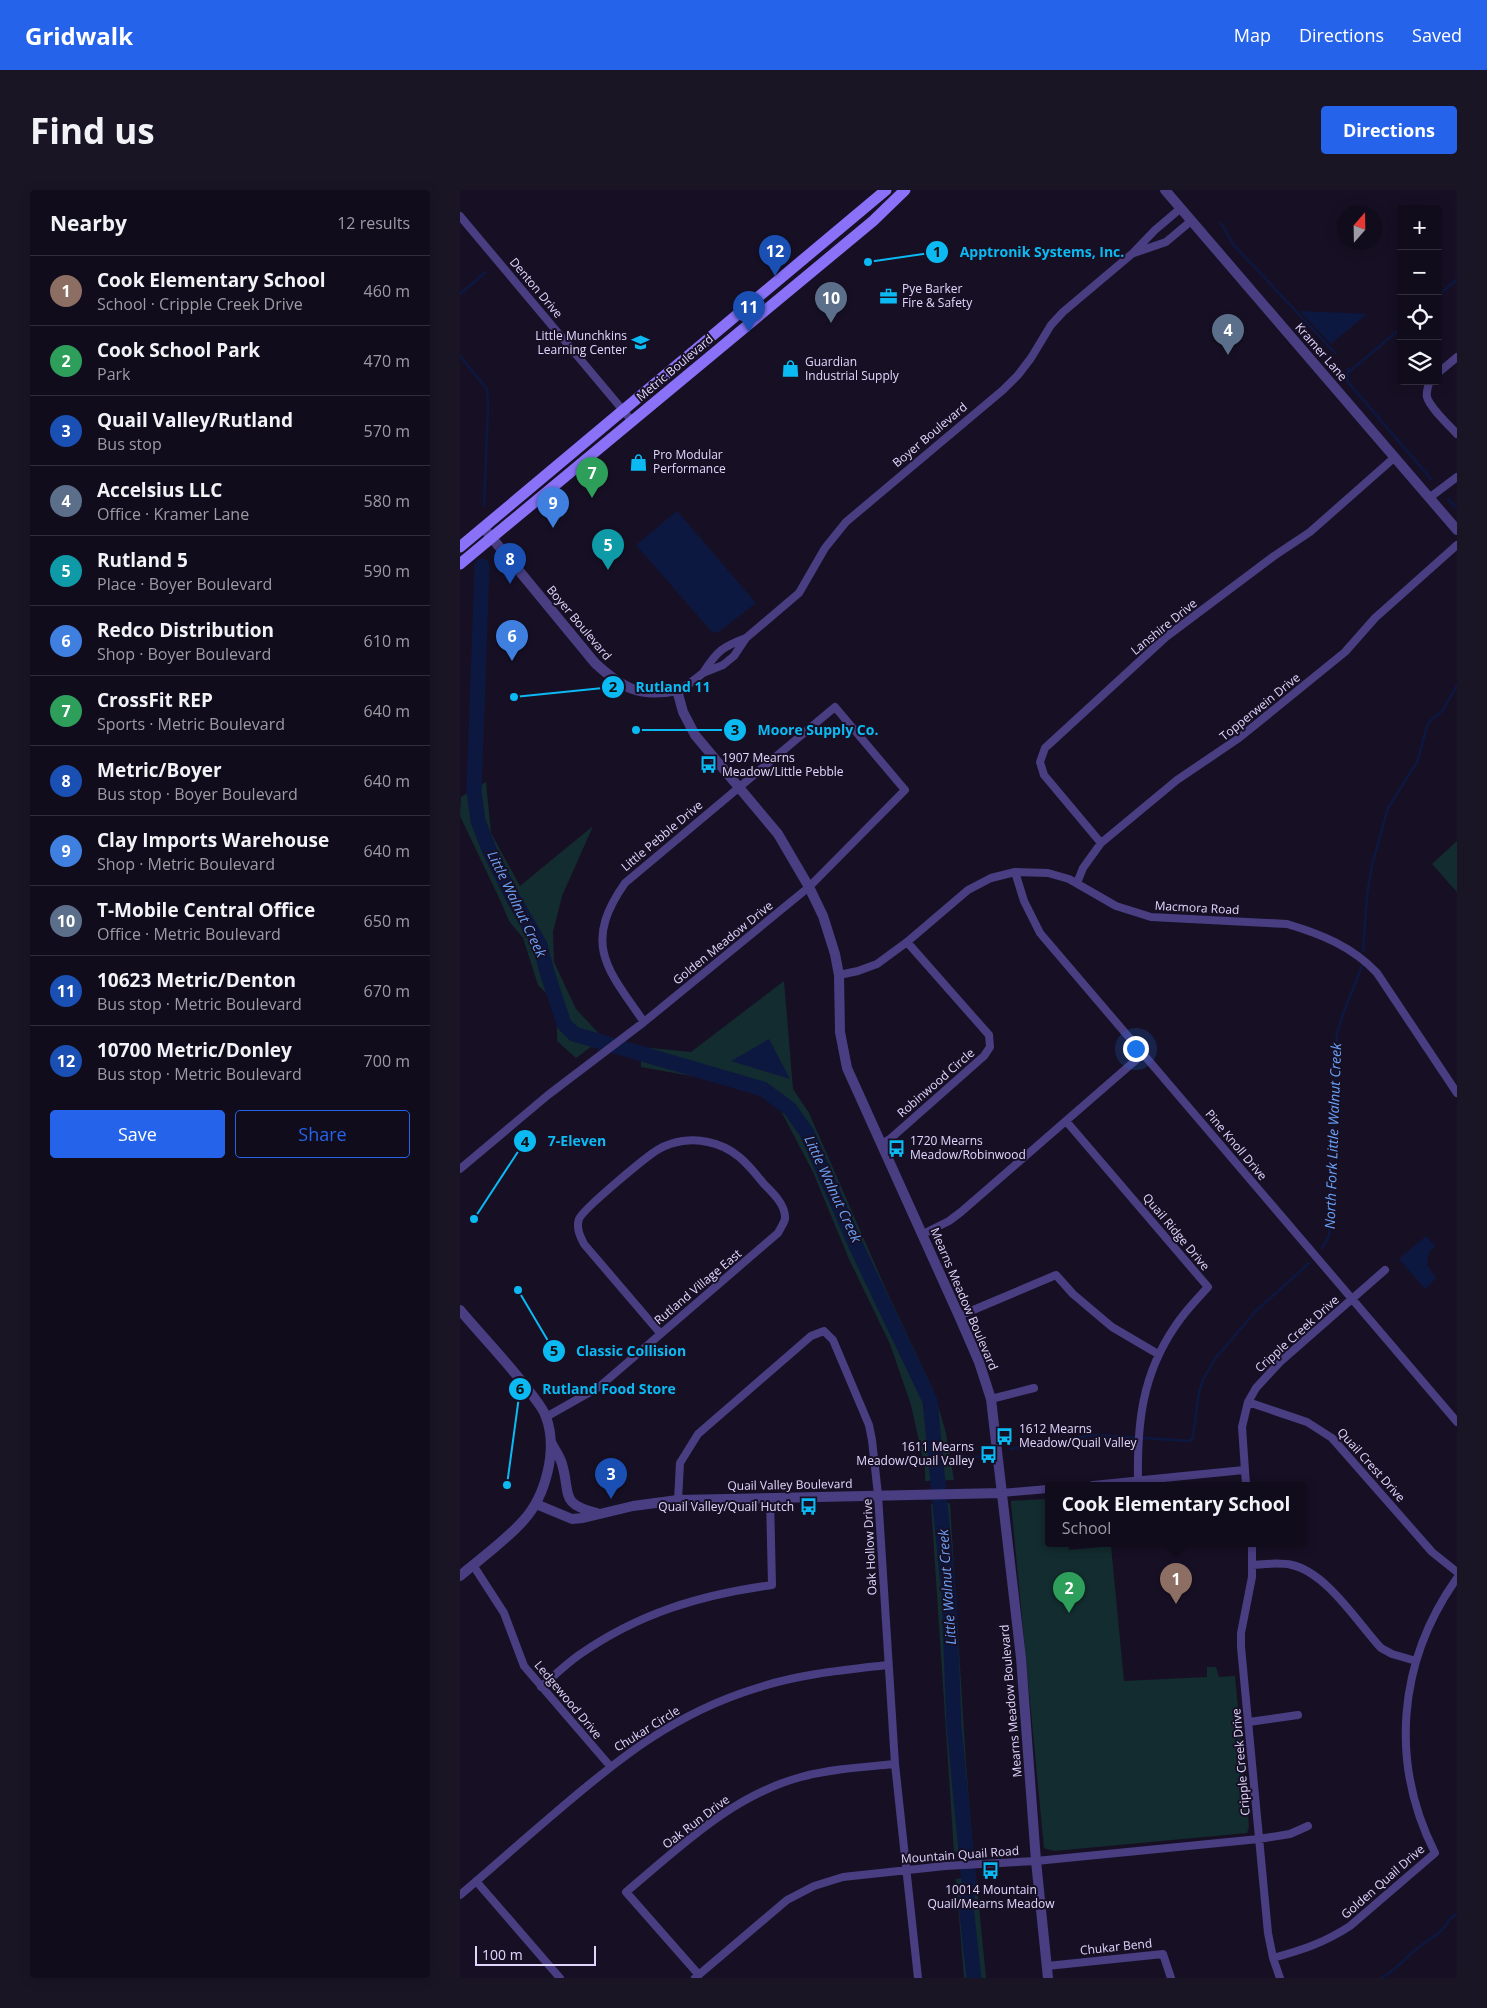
<!DOCTYPE html>
<html lang="en">
<head>
<meta charset="utf-8">
<style>
  :root { --surface:#110c1c; --page:#1a1525; --text:#f1f3f6; --muted:#9c9ba3; --line:#302c3b; --accent:#2563eb }
  body { margin:0; font-family:"Open Sans",sans-serif; background:var(--page); color:var(--text) }
  .controls { position:absolute; right:15px; top:15px; display:grid; overflow:hidden; border-radius:5px; box-shadow:0 2px 12px #0003 }
  .controls button { width:45px; height:45px; display:grid; place-items:center; padding:0; border:0; border-bottom:1px solid var(--line); background:var(--surface); color:var(--text); font:25px sans-serif }
  .compass { position:absolute; left:877px; top:15px; width:45px; height:45px; border-radius:50%; background:var(--surface); box-shadow:0 2px 12px #0003; rotate:20deg }
  .scale { position:absolute; left:15px; bottom:12px; width:121px; box-sizing:border-box; padding-left:5px; border:2px solid #e0d6fd; border-top:0; font-size:14px; line-height:18px; white-space:nowrap; color:#e0d6fd; -webkit-text-stroke:4px #171025; paint-order:stroke }
  .you { position:absolute; left:675px; top:858px; width:18px; height:18px; margin:-12px; border:4px solid #fff; border-radius:50%; background:#1a73e8; box-shadow:0 0 0 8px #1a73e833 }
  .badge { display:grid; place-items:center; width:32px; height:32px; border-radius:50%; background:var(--accent); color:#fff; font-size:16px; font-weight:700 }
  .pin { position:absolute; translate:-50% -41px; filter:drop-shadow(0 1px 2px #0008) }
  .pin::after { content:''; position:absolute; top:26px; width:18px; height:15px; background:inherit; clip-path:polygon(0 0,100% 0,50% 100%) }
  .popup { position:absolute; left:585px; top:1292px; width:262px; height:65px; box-sizing:border-box; display:grid; place-content:center; border-radius:5px; background:var(--surface); filter:drop-shadow(0 1px 4px #0005); font-size:16px; white-space:nowrap; color:var(--muted) }
  .popup b { font-size:19px; color:var(--text) }
  .popup::after { content:''; position:absolute; left:50%; top:100%; margin-left:-10px; border:10px solid transparent; border-top-color:var(--surface) }
  .list { margin:0; padding:0; list-style:none }
  h2 { display:flex; justify-content:space-between; align-items:center; height:65px; margin:0; padding:0 20px; font-size:21px }
  h2 small { font-size:16px; font-weight:400; color:var(--muted) }
  .list li { display:grid; grid-template-columns:32px 1fr auto; gap:15px; align-items:center; box-sizing:border-box; height:70px; padding:0 20px; border-top:1px solid var(--line) }
  .list b { display:block; font-size:19px; white-space:nowrap }
  .list p { margin:0; font-size:16px; white-space:nowrap; color:var(--muted) }
  .list em { font-size:16px; font-style:normal; color:var(--muted) }
  .actions { display:flex; gap:10px; padding:15px 20px }
  .actions a { flex:1; padding:11px 0; border:1px solid var(--accent); border-radius:5px; text-align:center; font-size:18px; color:var(--accent) }
  .actions .main { background:var(--accent); color:#fff }
  .icon { flex:none; width:28px; height:28px; fill:none; stroke:currentColor; stroke-width:2; stroke-linecap:round; stroke-linejoin:round }
  .map { position:relative; flex:none; width:997px; height:1788px; overflow:hidden; border-radius:5px }
  header { display:flex; align-items:center; gap:30px; box-sizing:border-box; height:70px; padding:0 25px; background:var(--accent); color:#fff }
  header strong { font-size:24px }
  nav { display:flex; gap:28px; margin-inline-start:auto; font-size:18px }
  .intro { display:flex; align-items:center; justify-content:space-between; box-sizing:border-box; height:120px; padding:0 30px }
  h1 { margin:0; font-size:35px }
  .button { padding:12px 22px; border-radius:5px; background:var(--accent); color:#fff; font-size:18px; font-weight:700 }
  main { display:flex; gap:30px; padding:0 30px }
  aside { flex:1; background:var(--surface); border-radius:5px; box-shadow:0 2px 12px #0003 }
  .map>svg:first-child { display:block }
</style>
</head>
<body>
<header>
<strong>Gridwalk</strong>
<nav><a>Map</a><a>Directions</a><a>Saved</a></nav>
</header>
<div class="intro"><h1>Find us</h1><a class="button">Directions</a></div>
<main>
<aside>
<h2>Nearby<small>12 results</small></h2>
<ul class="list">
<li><span class="badge" style="background:#8d6e63">1</span><div><b>Cook Elementary School</b><p>School · Cripple Creek Drive</p></div><em>460 m</em></li>
<li><span class="badge" style="background:#2e9e5b">2</span><div><b>Cook School Park</b><p>Park</p></div><em>470 m</em></li>
<li><span class="badge" style="background:#1a4fb4">3</span><div><b>Quail Valley/Rutland</b><p>Bus stop</p></div><em>570 m</em></li>
<li><span class="badge" style="background:#5c6f8a">4</span><div><b>Accelsius LLC</b><p>Office · Kramer Lane</p></div><em>580 m</em></li>
<li><span class="badge" style="background:#0f9aa8">5</span><div><b>Rutland 5</b><p>Place · Boyer Boulevard</p></div><em>590 m</em></li>
<li><span class="badge" style="background:#3f7fe0">6</span><div><b>Redco Distribution</b><p>Shop · Boyer Boulevard</p></div><em>610 m</em></li>
<li><span class="badge" style="background:#2e9e5b">7</span><div><b>CrossFit REP</b><p>Sports · Metric Boulevard</p></div><em>640 m</em></li>
<li><span class="badge" style="background:#1a4fb4">8</span><div><b>Metric/Boyer</b><p>Bus stop · Boyer Boulevard</p></div><em>640 m</em></li>
<li><span class="badge" style="background:#3f7fe0">9</span><div><b>Clay Imports Warehouse</b><p>Shop · Metric Boulevard</p></div><em>640 m</em></li>
<li><span class="badge" style="background:#5c6f8a">10</span><div><b>T-Mobile Central Office</b><p>Office · Metric Boulevard</p></div><em>650 m</em></li>
<li><span class="badge" style="background:#1a4fb4">11</span><div><b>10623 Metric/Denton</b><p>Bus stop · Metric Boulevard</p></div><em>670 m</em></li>
<li><span class="badge" style="background:#1a4fb4">12</span><div><b>10700 Metric/Donley</b><p>Bus stop · Metric Boulevard</p></div><em>700 m</em></li>
</ul>
<div class="actions"><a class="main">Save</a><a>Share</a></div>
</aside>
<div class="map">
<svg width="997" height="1788" viewBox="0 0 997 1788">
  <rect width="100%" height="100%" fill="#171025"/>
  <path fill="#132c2f" d="M 26,592 L 31,643 L 60,696 L 133,636 L 102,706 L 93,742 L 94,772 L 116,819 L 143,848 L 116,868 L 97,851 L 97,834 L 88,805 L 78,795 L 63,748 L 49,731 L 41,712 L 0,626 L 1,607 Z
    M 997,651 L 997,702 L 972,674 Z
    M 324,791 L 333,899 L 349,923 L 427,1102 L 474,1202 L 486,1243 L 494,1290 L 465,1291 L 465,1278 L 451,1215 L 430,1154 L 389,1069 L 353,982 L 321,921 L 300,904 L 248,889 L 181,877 L 181,857 L 231,862 Z
    M 586,1309 L 588,1312 L 588,1353 L 608,1353 L 609,1360 L 651,1356 L 664,1491 L 747,1487 L 747,1477 L 756,1477 L 759,1487 L 775,1486 L 789,1637 L 787,1643 L 594,1661 L 584,1658 L 551,1313 L 551,1311 Z
    M 490,1313 L 506,1574 L 513,1661 L 494,1662 L 471,1314 Z
    M 516,1687 L 526,1788 L 504,1788 L 496,1689 Z"/>
  <path fill="#0d1841" d="M 840,121 L 907,124 L 871,154 Z
    M 217,321 L 296,413 L 257,443 L 252,442 L 176,355 Z
    M 309,849 L 330,889 L 271,871 Z
    M 966,1046 L 975,1056 L 969,1062 L 967,1075 L 976,1088 L 965,1099 L 939,1069 Z"/>
  <g fill="none" stroke-linecap="round" stroke-linejoin="round">
    <path stroke="#0d1841" stroke-width="2.5" d="M 761,33 L 773,54 L 875,163
      M 0,104 L 26,82
      M 978,106 L 997,89
      M 0,166 L 27,199 L 28,216 L 24,315
      M 888,179 L 887,191 L 971,289
      M 889,182 L 941,138
      M 988,309 L 997,318
      M 903,761 L 907,705 L 912,675 L 928,618 L 957,572 L 968,533 L 983,520 L 997,495
      M 862,1058 L 869,1046 L 877,843 L 883,824 L 902,776
      M 550,1259 L 635,1245 L 730,1251 L 733,1247 L 739,1202 L 743,1190 L 754,1170 L 795,1122 L 849,1073
      M 477,1269 L 527,1266
      M 921,1788 C 935,1781 943,1770 954,1761 C 963,1753 973,1748 982,1740 C 988,1734 989,1727 997,1724"/>
    <path stroke="#0d1841" stroke-width="15" d="M 22,376 L 14,601 L 18,631 L 30,662 L 54,710 L 80,755 L 87,782 L 104,834 L 114,844 L 303,899 L 330,919 L 347,943 L 397,1058 L 470,1211 L 489,1406 L 494,1536 L 509,1693 L 506,1716 L 514,1788"/>
    <path stroke="#4a3e82" stroke-width="8" d="M 0,26 L 172,231
      M 674,63 L 706,52 L 731,31
      M 978,183 L 997,167
      M 970,191 C 968,196 966,201 967,207 C 970,218 989,235 997,244
      M 969,308 L 997,287
      M 243,483 C 257,461 262,457 286,448
      M 217,500 L 229,494 L 243,483 L 263,475 L 274,466 L 286,448 L 339,403 L 365,358 L 386,332 L 543,200 L 558,185 L 571,168 L 591,135 L 603,122 L 673,63 L 695,40 L 721,18
      M 641,653 L 584,585 L 580,572 L 585,558 L 706,447 L 814,366 L 850,342 L 935,267
      M 555,682 L 564,711 L 580,743 L 997,1232
      M 617,693 L 623,678 L 641,653 L 717,590 L 779,548 L 885,462 L 915,428 L 997,355
      M 379,785 L 398,781 L 417,774 L 447,752 L 508,700 L 531,688 L 555,682 L 588,683 L 609,689 L 656,716 L 691,727 L 827,734 C 861,744 893,757 917,783 L 997,903
      M 606,931 L 748,1097 C 737,1109 725,1121 716,1135 C 682,1184 677,1233 678,1291
      M 422,954 L 430,949 L 524,866 L 530,857 L 529,845 L 447,752
      M 0,979 L 88,905 L 184,832 L 349,697 L 445,600 L 375,517 L 165,693 C 122,754 147,779 184,832
      M 463,1044 L 489,1031 L 501,1022 L 684,863
      M 499,1126 L 596,1085 L 613,1104 L 652,1137 L 698,1164
      M 531,1209 L 574,1198
      M 788,1212 L 847,1232 L 872,1248 L 972,1362 L 997,1382
      M 86,1227 L 139,1197 L 318,1043 C 320,1039 324,1033 325,1029 C 326,1015 313,1003 304,994 C 288,974 274,957 248,952 C 232,948 213,951 199,959 C 188,965 123,1019 119,1029 C 116,1038 120,1046 124,1054 L 200,1143
      M 633,1295 L 784,1280
      M 786,1295 L 782,1237 L 788,1212 L 796,1198 L 820,1172 L 925,1080
      M 542,1303 L 588,1299
      M 218,1310 L 220,1273 L 238,1244 L 351,1146 L 364,1141 L 373,1150 L 409,1235 L 412,1250 L 418,1305 L 435,1574 L 458,1788
      M 792,1353 L 792,1387 L 781,1443 L 781,1457 L 808,1743 L 813,1768 L 820,1788
      M 13,1375 L 44,1423 L 64,1476 L 150,1576
      M 793,1375 C 806,1374 819,1372 832,1375 C 867,1383 897,1432 921,1458 L 932,1464 L 956,1471
      M 81,1497 C 94,1486 106,1474 119,1465 C 179,1423 240,1405 312,1395 L 310,1308
      M 789,1532 L 838,1525
      M 16,1691 L 100,1788
      M 0,1705 C 32,1678 63,1650 95,1623 C 159,1568 215,1523 297,1498 C 340,1484 384,1480 428,1475
      M 813,1768 C 842,1760 864,1753 890,1736 L 975,1663 C 929,1572 938,1471 997,1388
      M 587,1776 L 703,1764 L 711,1788
      M 239,1785 L 166,1702 C 220,1657 271,1606 341,1587 C 371,1579 404,1577 435,1574
      M 235,1788 L 327,1710 L 354,1696 L 383,1687 L 485,1676 L 576,1671 L 799,1649 L 830,1644 L 848,1636"/>
    <path stroke="#4a3e82" stroke-width="10" d="M 705,0 L 997,340
      M 27,342 L 135,473 C 162,498 180,508 217,500 L 223,522 L 235,545 L 318,644 L 349,697 L 363,726 L 375,764 L 379,785 L 380,842 L 387,878 L 499,1126 L 519,1172 L 531,1209 L 561,1468 L 576,1671 L 588,1788
      M 0,1120 C 22,1146 46,1171 67,1198 C 73,1207 83,1217 86,1227 C 98,1259 86,1306 63,1331 C 45,1351 21,1368 0,1386
      M 91,1252 C 94,1259 100,1266 102,1274 C 111,1304 99,1314 137,1323
      M 76,1314 L 112,1329 L 123,1328 L 173,1316 L 218,1310 L 542,1303"/>
    <path stroke="#8972f8" stroke-width="11" d="M 0,357 L 426,0
      M 0,374 L 413,31 L 445,0"/>
  </g>
  <defs>
    <symbol id="office-bare" viewBox="-9 -9 18 18"><path d="M-6-3h4V-5.5h4V-3h4V5H-6ZM-1-4.5V-3h2v-1.5ZM-6 0V1H6V0Z" fill="#0cbaf3" stroke="#171025" stroke-width="2.5" paint-order="stroke"/></symbol>
    <symbol id="school-bare" viewBox="-9 -9 18 18"><path d="M0-5L7-2L0 1L-7-2ZM-4 1L0 2.5L4 1V4Q0 6-4 4Z" fill="#0cbaf3" stroke="#171025" stroke-width="2.5" paint-order="stroke"/></symbol>
    <symbol id="shop-bare" viewBox="-9 -9 18 18"><path d="M-5-2.5h2.3a2.7 3.5 0 0 1 5.4 0H5L5.5 6h-11ZM-1.5-2.5h3a1.5 2.3 0 0 0-3 0Z" fill="#0cbaf3" stroke="#171025" stroke-width="2.5" paint-order="stroke"/></symbol>
    <symbol id="bus-bare" viewBox="-9 -9 18 18"><path d="M-5-6H5V4H4V6H2V4H-2V6H-4V4H-5ZM-3.5-4V0h7V-4ZM-3.5 1.2v1.5H-2V1.2ZM2 1.2v1.5H3.5V1.2Z" fill="#0cbaf3" stroke="#171025" stroke-width="2.5" paint-order="stroke"/></symbol>
  </defs>
  <g fill-rule="evenodd">
    <use href="#office-bare" x="416" y="94" width="25" height="25"/>
    <use href="#school-bare" x="168" y="140" width="25" height="25"/>
    <use href="#shop-bare" x="318" y="166" width="25" height="25"/>
    <use href="#shop-bare" x="166" y="260" width="25" height="25"/>
    <use href="#bus-bare" x="236" y="562" width="25" height="25"/>
    <use href="#bus-bare" x="424" y="946" width="25" height="25"/>
    <use href="#bus-bare" x="532" y="1234" width="25" height="25"/>
    <use href="#bus-bare" x="516" y="1252" width="25" height="25"/>
    <use href="#bus-bare" x="336" y="1304" width="25" height="25"/>
    <use href="#bus-bare" x="518" y="1668" width="25" height="25"/>
  </g>
  <g text-anchor="middle" stroke-width="4" stroke-linejoin="round" paint-order="stroke">
    <g font-size="12" fill="#e0d6fd" stroke="#171025">
      <text transform="translate(76 98) rotate(50)" y="4">Denton Drive</text>
      <text transform="translate(861 162) rotate(49)" y="4">Kramer Lane</text>
      <text transform="translate(215 178) rotate(-40)" y="4">Metric Boulevard</text>
      <text transform="translate(470 245) rotate(-40)" y="4">Boyer Boulevard</text>
      <text transform="translate(119 433) rotate(50)" y="4">Boyer Boulevard</text>
      <text transform="translate(704 437) rotate(-39)" y="4">Lanshire Drive</text>
      <text transform="translate(800 517) rotate(-39)" y="4">Topperwein Drive</text>
      <text transform="translate(202 646) rotate(-40)" y="4">Little Pebble Drive</text>
      <text transform="translate(737 718) rotate(3)" y="4">Macmora Road</text>
      <text transform="translate(263 753) rotate(-39)" y="4">Golden Meadow Drive</text>
      <text transform="translate(476 893) rotate(-41)" y="4">Robinwood Circle</text>
      <text transform="translate(776 955) rotate(50)" y="4">Pine Knoll Drive</text>
      <text transform="translate(716 1042) rotate(50)" y="4">Quail Ridge Drive</text>
      <text transform="translate(238 1097) rotate(-40)" y="4">Rutland Village East</text>
      <text transform="translate(504 1109) rotate(67)" y="4">Mearns Meadow Boulevard</text>
      <text transform="translate(837 1144) rotate(-42)" y="4">Cripple Creek Drive</text>
      <text transform="translate(911 1275) rotate(48)" y="4">Quail Crest Drive</text>
      <text transform="translate(330 1295) rotate(-1)" y="4">Quail Valley Boulevard</text>
      <text transform="translate(410 1357) rotate(-93)" y="4">Oak Hollow Drive</text>
      <text transform="translate(108 1510) rotate(50)" y="4">Ledgewood Drive</text>
      <text transform="translate(551 1511) rotate(-95)" y="4">Mearns Meadow Boulevard</text>
      <text transform="translate(187 1539) rotate(-32)" y="4">Chukar Circle</text>
      <text transform="translate(781 1572) rotate(-95)" y="4">Cripple Creek Drive</text>
      <text transform="translate(236 1632) rotate(-37)" y="4">Oak Run Drive</text>
      <text transform="translate(500 1665) rotate(-4)" y="4">Mountain Quail Road</text>
      <text transform="translate(923 1692) rotate(-41)" y="4">Golden Quail Drive</text>
      <text transform="translate(656 1757) rotate(-6)" y="4">Chukar Bend</text>
    </g>
    <g font-size="12" fill="#e0d6fd" stroke="#171025" text-anchor="start">
      <text x="442" y="103">Pye Barker<tspan x="442" dy="14">Fire &amp; Safety</tspan></text>
      <text x="167" y="150" text-anchor="end">Little Munchkins<tspan x="167" dy="14">Learning Center</tspan></text>
      <text x="345" y="176">Guardian<tspan x="345" dy="14">Industrial Supply</tspan></text>
      <text x="193" y="269">Pro Modular<tspan x="193" dy="14">Performance</tspan></text>
      <text x="262" y="572">1907 Mearns<tspan x="262" dy="14">Meadow/Little Pebble</tspan></text>
      <text x="450" y="955">1720 Mearns<tspan x="450" dy="14">Meadow/Robinwood</tspan></text>
      <text x="559" y="1243">1612 Mearns<tspan x="559" dy="14">Meadow/Quail Valley</tspan></text>
      <text x="514" y="1261" text-anchor="end">1611 Mearns<tspan x="514" dy="14">Meadow/Quail Valley</tspan></text>
      <text x="334" y="1321" text-anchor="end">Quail Valley/Quail Hutch</text>
      <text x="531" y="1704" text-anchor="middle">10014 Mountain<tspan x="531" dy="14">Quail/Mearns Meadow</tspan></text>
    </g>
    <g font-size="14" font-style="italic" fill="#6aa1f8" stroke="#171025">
      <text transform="translate(57 714) rotate(64)" y="5">Little Walnut Creek</text>
      <text transform="translate(873 946) rotate(-88)" y="5">North Fork Little Walnut Creek</text>
      <text transform="translate(373 999) rotate(65)" y="5">Little Walnut Creek</text>
      <text transform="translate(487 1397) rotate(-94)" y="5">Little Walnut Creek</text>
    </g>
  </g>
  <path fill="none" stroke="#0cbaf3" stroke-width="2" d="M408 72L477 62M54 507L153 497M176 540L275 540M14 1029L65 951M58 1100L94 1161M47 1295L60 1199"/>
  <g fill="#0cbaf3" stroke="#171025" stroke-width="2">
    <circle cx="408" cy="72" r="5"/>
    <circle cx="54" cy="507" r="5"/>
    <circle cx="176" cy="540" r="5"/>
    <circle cx="14" cy="1029" r="5"/>
    <circle cx="58" cy="1100" r="5"/>
    <circle cx="47" cy="1295" r="5"/>
    <circle cx="477" cy="62" r="12"/>
    <circle cx="153" cy="497" r="12"/>
    <circle cx="275" cy="540" r="12"/>
    <circle cx="65" cy="951" r="12"/>
    <circle cx="94" cy="1161" r="12"/>
    <circle cx="60" cy="1199" r="12"/>
  </g>
  <g font-size="15" text-anchor="middle" font-weight="bold" fill="#111">
    <text x="477" y="67">1</text>
    <text x="153" y="502">2</text>
    <text x="275" y="545">3</text>
    <text x="65" y="957">4</text>
    <text x="94" y="1166">5</text>
    <text x="60" y="1204">6</text>
  </g>
  <g font-size="14" text-anchor="middle" font-weight="bold" fill="#0cbaf3" stroke="#171025" stroke-width="4" stroke-linejoin="round" paint-order="stroke">
    <text x="582" y="67">Apptronik Systems, Inc.</text>
    <text x="213" y="502">Rutland 11</text>
    <text x="358" y="545">Moore Supply Co.</text>
    <text x="117" y="956">7-Eleven</text>
    <text x="171" y="1166">Classic Collision</text>
    <text x="149" y="1204">Rutland Food Store</text>
  </g>
</svg>
<div class="controls">
<button>+</button>
<button>−</button>
<button><svg class="icon" aria-label="locate" viewBox="0 0 24 24"><circle cx="12" cy="12" r="6"/><path d="M12 2v4M12 18v4M2 12h4M18 12h4"/></svg></button>
<button><svg class="icon" aria-label="layers" viewBox="0 0 24 24"><path d="M12 4l9 5-9 5-9-5zM3 14l9 5 9-5"/></svg></button>
</div>
<svg class="compass" viewBox="-18 -18 36 36"><path d="M0-13l5 13h-10z" fill="#e53935"/><path d="M0 13l5-13h-10z" fill="#9c9ba3"/></svg>
<div class="scale">100 m</div>
<div class="you"></div>
<div class="pin badge" style="left:716px;top:1414px;background:#8d6e63">1</div>
<div class="popup"><b>Cook Elementary School</b>School</div>
<div class="pin badge" style="left:609px;top:1423px;background:#2e9e5b">2</div>
<div class="pin badge" style="left:151px;top:1309px;background:#1a4fb4">3</div>
<div class="pin badge" style="left:768px;top:165px;background:#5c6f8a">4</div>
<div class="pin badge" style="left:148px;top:380px;background:#0f9aa8">5</div>
<div class="pin badge" style="left:52px;top:471px;background:#3f7fe0">6</div>
<div class="pin badge" style="left:132px;top:308px;background:#2e9e5b">7</div>
<div class="pin badge" style="left:50px;top:394px;background:#1a4fb4">8</div>
<div class="pin badge" style="left:93px;top:338px;background:#3f7fe0">9</div>
<div class="pin badge" style="left:371px;top:133px;background:#5c6f8a">10</div>
<div class="pin badge" style="left:289px;top:142px;background:#1a4fb4">11</div>
<div class="pin badge" style="left:315px;top:86px;background:#1a4fb4">12</div>
</div>
</main>
</body>
</html>
